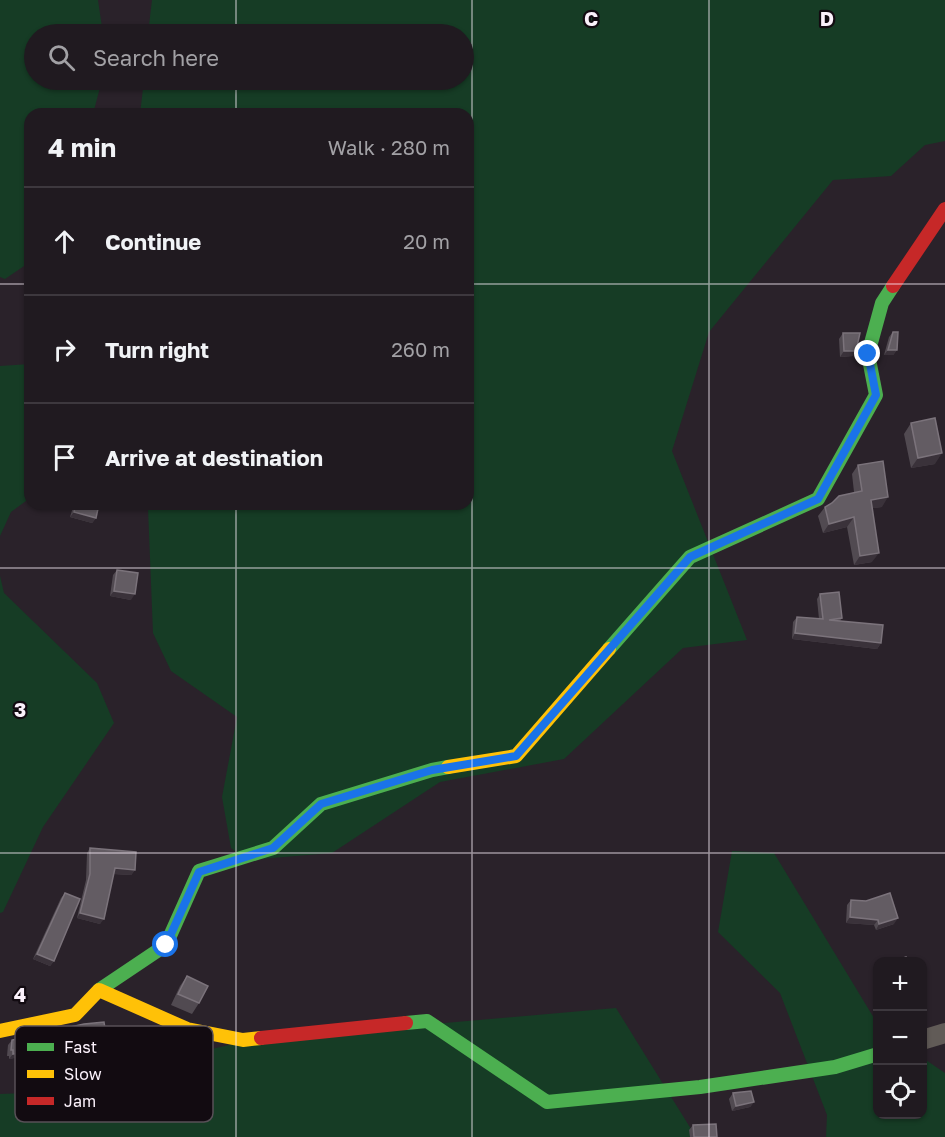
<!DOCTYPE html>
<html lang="en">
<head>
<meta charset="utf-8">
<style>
  :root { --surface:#201a20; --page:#2d272d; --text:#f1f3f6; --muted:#a2a1a5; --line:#3d383e }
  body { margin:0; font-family:"Golos Text",sans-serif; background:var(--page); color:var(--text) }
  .controls { position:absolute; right:18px; bottom:18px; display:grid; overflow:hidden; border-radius:12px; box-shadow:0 2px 4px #0004 }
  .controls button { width:54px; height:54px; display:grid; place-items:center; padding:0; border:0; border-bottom:2px solid var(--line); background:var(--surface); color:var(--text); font:30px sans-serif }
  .stop { position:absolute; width:18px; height:18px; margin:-14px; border:4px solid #1a73e8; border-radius:50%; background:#fff }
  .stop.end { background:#1a73e8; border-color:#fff; box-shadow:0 2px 6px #0008 }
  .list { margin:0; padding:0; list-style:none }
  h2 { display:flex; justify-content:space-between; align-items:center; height:78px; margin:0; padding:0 24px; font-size:26px }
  h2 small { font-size:20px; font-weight:400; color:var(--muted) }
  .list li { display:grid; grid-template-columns:39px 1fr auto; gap:18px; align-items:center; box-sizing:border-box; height:108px; padding:0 24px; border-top:2px solid var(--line) }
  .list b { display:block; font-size:22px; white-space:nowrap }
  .list em { font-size:20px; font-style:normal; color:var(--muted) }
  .icon { flex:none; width:33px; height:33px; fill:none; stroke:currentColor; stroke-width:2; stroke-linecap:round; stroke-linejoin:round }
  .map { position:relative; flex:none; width:945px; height:1137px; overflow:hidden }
  .search { position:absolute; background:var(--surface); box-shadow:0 2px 4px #0004; left:24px; top:24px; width:450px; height:66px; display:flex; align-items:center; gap:15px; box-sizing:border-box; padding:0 21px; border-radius:33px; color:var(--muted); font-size:22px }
  .panel { position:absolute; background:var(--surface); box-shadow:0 2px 4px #0004; left:24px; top:108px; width:450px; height:402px; border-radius:18px }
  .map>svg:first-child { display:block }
</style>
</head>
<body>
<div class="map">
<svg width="945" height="1137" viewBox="0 0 945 1137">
  <rect width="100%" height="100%" fill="#2a222a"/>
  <path fill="#163c25" d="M 0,0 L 98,0 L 103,34 L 34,34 L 34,80 L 102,80 L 93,114 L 30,114 L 30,262 L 5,279 L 0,277 Z
    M 152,0 L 945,0 L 945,141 L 925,145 L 891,176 L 833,180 L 709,332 L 672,451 L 747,640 L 683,648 L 564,759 L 440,782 L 332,853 L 247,860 L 231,848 L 222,797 L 237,717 L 171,671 L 153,633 L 148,508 L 145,504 L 468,504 L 468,114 L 140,114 L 144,80 L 464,80 L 464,34 L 148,34 Z
    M 30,364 L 30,498 L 11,512 L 0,536 L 0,366 Z
    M 0,576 L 4,593 L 97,683 L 114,723 L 43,827 L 3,912 L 0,913 Z
    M 732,851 L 774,853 L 877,1023 L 878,1114 L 922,1114 L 923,1058 L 945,1073 L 945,1137 L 826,1137 L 827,1115 L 780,993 L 718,932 Z
    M 616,1008 L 696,1137 L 0,1137 L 0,1094 L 157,1088 L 194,1053 L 251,1040 Z"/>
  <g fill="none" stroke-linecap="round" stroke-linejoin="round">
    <path stroke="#615b57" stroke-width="20" d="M 922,1040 L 945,1033"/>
    <path stroke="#4caf50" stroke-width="14" d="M 609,649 L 690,557 L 818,499 L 876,395 L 868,354 L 882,303 L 893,286
      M 99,990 L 166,945 L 199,871 L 273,848 L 321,804 L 432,770 L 448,767
      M 406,1023 L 427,1021 L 547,1102 L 700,1087 L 835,1067 L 878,1054"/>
    <path stroke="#ffc107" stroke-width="14" d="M 448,767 L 516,756 L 609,649
      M 0,1031 L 75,1015 L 99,990 L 187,1029 L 243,1040 L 261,1038"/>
    <path stroke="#c62828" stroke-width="14" d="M 893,286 L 945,209
      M 261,1038 L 406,1023"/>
  </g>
  <path fill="#514a51" d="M 893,332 L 897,350 L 893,355 L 884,355 L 889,337 Z
    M 843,333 L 853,356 L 840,357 L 839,339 Z
    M 911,423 L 935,464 L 911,468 L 904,434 Z
    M 858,465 L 882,507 L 872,508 L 872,562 L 854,565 L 847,527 L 823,533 L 818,516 L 825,507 L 854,492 L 852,474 Z
    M 74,504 L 99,504 L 96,518 L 92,523 L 70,517 Z
    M 117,570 L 131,600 L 110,596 L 113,575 Z
    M 820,594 L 842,618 L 840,621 L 881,643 L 877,649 L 792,639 L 793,622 L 797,617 L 819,619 L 817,599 Z
    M 90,848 L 135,870 L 131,875 L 114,874 L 100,924 L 77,918 L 86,880 L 87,853 Z
    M 65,893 L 54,961 L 50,966 L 33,959 L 61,898 Z
    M 851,900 L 894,924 L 876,930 L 874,925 L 846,923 L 847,905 Z
    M 878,971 L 878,984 L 874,976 Z
    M 187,976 L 199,1003 L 192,1014 L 171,1005 L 180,986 Z
    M 106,1035 L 102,1041 L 9,1059 L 9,1056 L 7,1056 L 8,1045 L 12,1040 Z
    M 733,1093 L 754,1102 L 750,1107 L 732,1111 L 729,1099 Z
    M 693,1125 L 717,1137 L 690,1137 L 689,1130 Z"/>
  <path fill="#3a323a" d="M 888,350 L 897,350 L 893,355 L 884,355 Z
    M 844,351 L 856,351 L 853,356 L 840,357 Z
    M 942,453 L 935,464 L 911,468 L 918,458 Z
    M 888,497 L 882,507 L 864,509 L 871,500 Z
    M 74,512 L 96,518 L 92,523 L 70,517 Z
    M 854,517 L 847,527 L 823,533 L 829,524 Z
    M 879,553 L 872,562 L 854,565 L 860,556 Z
    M 114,591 L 135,594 L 131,600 L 110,596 Z
    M 795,633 L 881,643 L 877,649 L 792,639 Z
    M 115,868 L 135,870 L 131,875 L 112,874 Z
    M 80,913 L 104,919 L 100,924 L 77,918 Z
    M 850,917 L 878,920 L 874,925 L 846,923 Z
    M 898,918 L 894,924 L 876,930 L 879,924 Z
    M 37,954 L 54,961 L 50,966 L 33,959 Z
    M 106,1035 L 102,1041 L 9,1059 L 13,1054 Z
    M 754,1102 L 750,1107 L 732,1111 L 736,1106 Z"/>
  <path fill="#635c63" stroke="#7b737b" stroke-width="1.5" d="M 893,332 L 898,332 L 897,350 L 888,350 Z
    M 843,333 L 860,333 L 856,351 L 844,351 Z
    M 935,418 L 942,453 L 918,458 L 911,423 Z
    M 883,461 L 888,497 L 871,500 L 879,553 L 860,556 L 854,517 L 829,524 L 825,507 L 832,503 L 839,496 L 862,491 L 858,465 Z
    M 76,504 L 99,504 L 96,518 L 74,512 Z
    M 117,570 L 138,573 L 135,594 L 114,591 Z
    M 839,592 L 842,618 L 829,620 L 883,625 L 881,643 L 795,633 L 797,617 L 823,619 L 820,594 Z
    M 90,848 L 136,852 L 135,870 L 115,868 L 104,919 L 80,913 L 90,874 Z
    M 65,893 L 80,899 L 54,961 L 37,954 Z
    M 890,893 L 898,918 L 879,924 L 878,920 L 850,917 L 851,900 L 866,901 Z
    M 906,957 L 907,962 L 892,962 Z
    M 187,976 L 208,986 L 199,1003 L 178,994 Z
    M 104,1022 L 106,1035 L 13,1054 L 13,1050 L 11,1050 L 12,1040 L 84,1024 Z
    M 751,1091 L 754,1102 L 736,1106 L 733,1093 Z
    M 716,1124 L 717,1137 L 694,1137 L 693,1125 Z"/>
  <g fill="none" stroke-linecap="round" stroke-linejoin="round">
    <path stroke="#1a73e8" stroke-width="8" d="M 166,945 L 199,872 L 273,848 L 321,804 L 432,770 L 516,756 L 690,557 L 818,499 L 876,395 L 868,354"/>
  </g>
  <path fill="none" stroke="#fbf1fb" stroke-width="1.5" stroke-opacity="0.55" d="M 236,0 L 236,34M 472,0 L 472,1137M 709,0 L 709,1137M 236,80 L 236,114M 0,284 L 30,284M 468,284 L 945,284M 236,504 L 236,1137M 0,568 L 945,568M 0,853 L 945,853"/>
  <rect x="15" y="1026" width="198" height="96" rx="9" fill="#120b11" stroke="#585057" stroke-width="1.5"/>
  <rect x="27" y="1043" width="27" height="8" fill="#4caf50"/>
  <rect x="27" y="1070" width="27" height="8" fill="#ffc107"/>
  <rect x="27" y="1097" width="27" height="8" fill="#c62828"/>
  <g font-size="16" fill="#fbf1fb">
    <text x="64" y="1053">Fast</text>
    <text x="64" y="1080">Slow</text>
    <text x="64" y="1107">Jam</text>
  </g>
  <g font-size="20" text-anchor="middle" font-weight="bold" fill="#fbf1fb" stroke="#120b11" stroke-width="4.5" stroke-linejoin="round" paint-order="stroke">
    <text x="591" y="26">C</text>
    <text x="827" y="26">D</text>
    <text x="20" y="717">3</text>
    <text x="20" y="1002">4</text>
  </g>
</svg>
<div class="controls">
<button>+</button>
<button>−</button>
<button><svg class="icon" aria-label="locate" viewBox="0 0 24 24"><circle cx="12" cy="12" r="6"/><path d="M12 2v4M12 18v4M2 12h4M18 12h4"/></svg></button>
</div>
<div class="stop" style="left:166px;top:945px"></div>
<div class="stop end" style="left:868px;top:354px"></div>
<div class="search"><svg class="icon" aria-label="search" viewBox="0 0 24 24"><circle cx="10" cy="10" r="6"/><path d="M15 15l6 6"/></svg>Search here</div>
<section class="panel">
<h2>4 min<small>Walk · 280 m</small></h2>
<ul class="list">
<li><svg class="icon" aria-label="ahead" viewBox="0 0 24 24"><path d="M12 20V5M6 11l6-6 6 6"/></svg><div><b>Continue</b></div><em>20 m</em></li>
<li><svg class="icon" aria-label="right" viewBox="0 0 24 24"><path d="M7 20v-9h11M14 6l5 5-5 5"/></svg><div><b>Turn right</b></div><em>260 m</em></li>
<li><svg class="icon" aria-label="arrive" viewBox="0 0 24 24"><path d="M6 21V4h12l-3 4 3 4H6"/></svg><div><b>Arrive at destination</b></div></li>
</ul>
</section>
</div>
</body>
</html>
